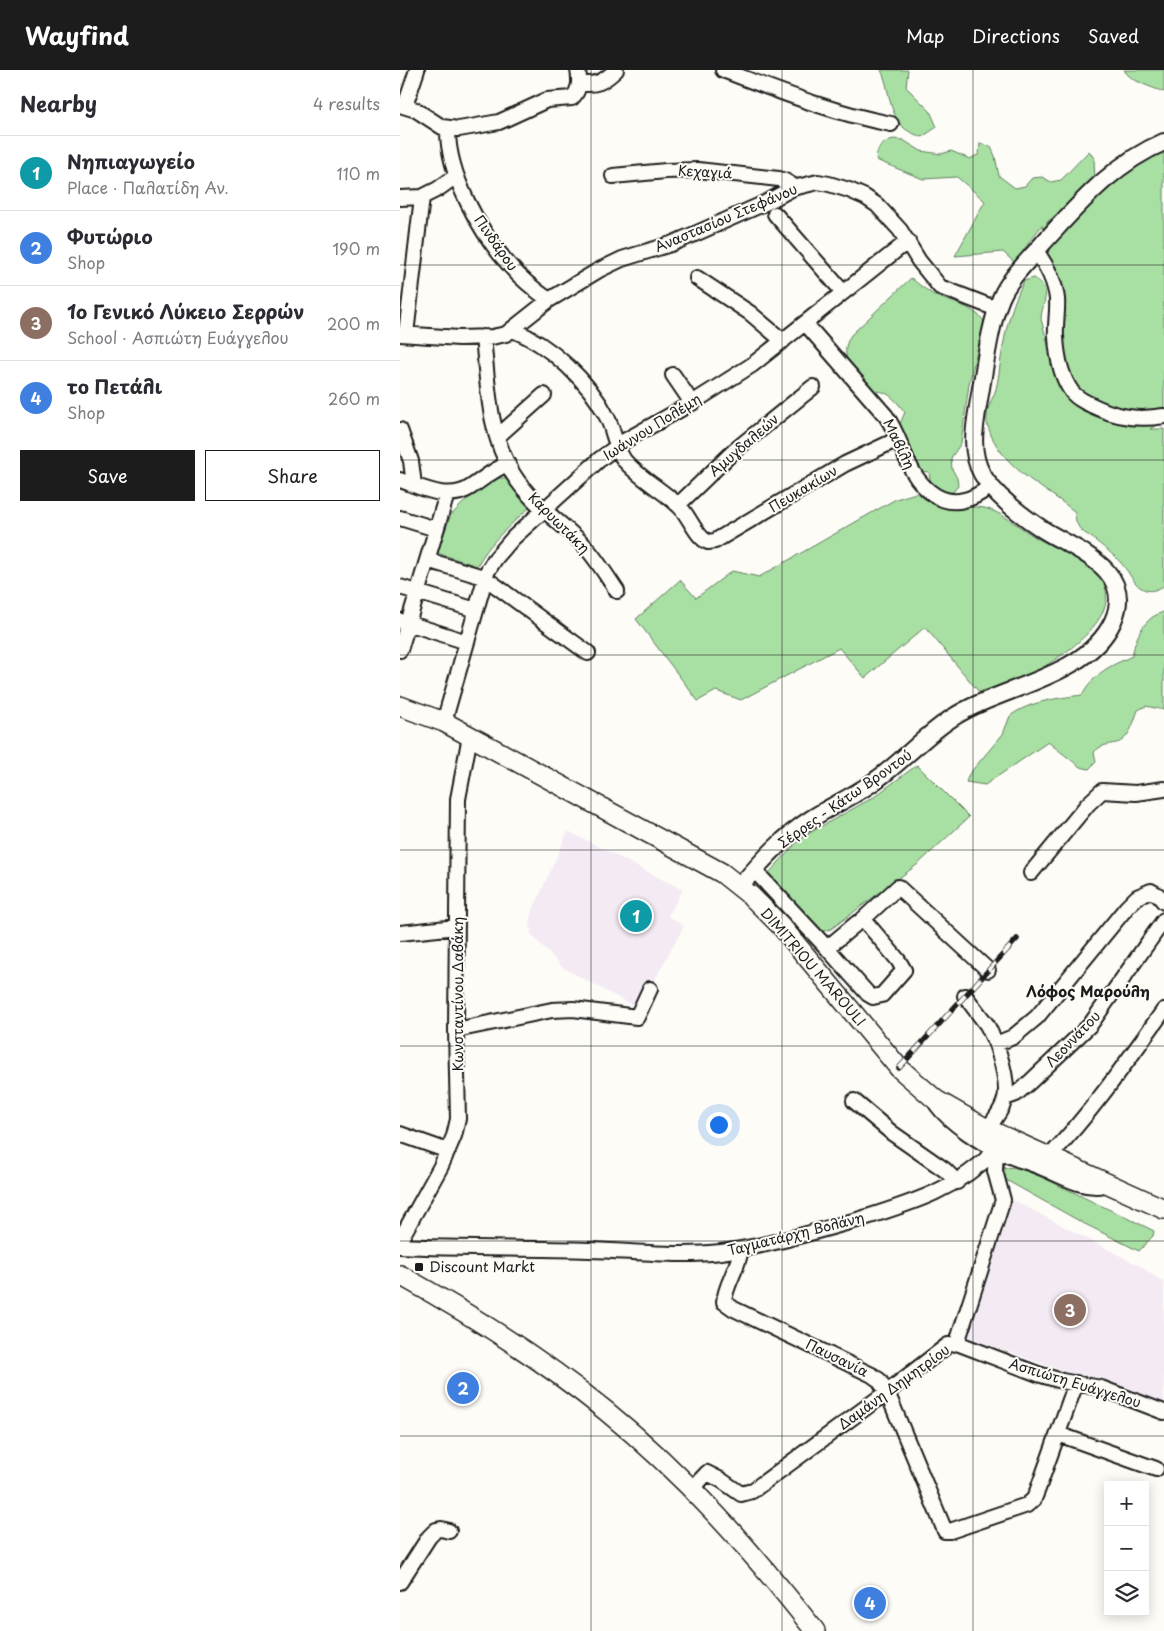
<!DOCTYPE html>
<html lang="en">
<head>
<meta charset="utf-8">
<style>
  :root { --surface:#fff; --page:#f2f2f3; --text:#2b2b33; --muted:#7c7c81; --line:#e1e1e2; --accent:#1c1c1c }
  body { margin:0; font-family:"Playpen Sans",sans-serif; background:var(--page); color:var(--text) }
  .controls { position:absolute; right:15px; bottom:15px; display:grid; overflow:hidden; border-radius:0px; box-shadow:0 2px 12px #0003 }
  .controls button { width:45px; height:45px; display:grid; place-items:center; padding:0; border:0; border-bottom:1px solid var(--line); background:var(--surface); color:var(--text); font:25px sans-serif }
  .you { position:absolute; left:318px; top:1054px; width:18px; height:18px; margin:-12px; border:4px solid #fff; border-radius:50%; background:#1a73e8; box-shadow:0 0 0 8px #1a73e833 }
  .badge { display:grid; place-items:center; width:32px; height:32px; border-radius:50%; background:var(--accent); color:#fff; font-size:16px; font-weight:700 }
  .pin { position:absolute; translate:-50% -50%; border:2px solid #fff; box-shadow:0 1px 5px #0006 }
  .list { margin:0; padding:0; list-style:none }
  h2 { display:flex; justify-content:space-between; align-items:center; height:65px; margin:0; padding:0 20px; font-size:21px }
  h2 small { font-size:16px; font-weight:400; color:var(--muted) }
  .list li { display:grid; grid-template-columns:32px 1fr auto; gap:15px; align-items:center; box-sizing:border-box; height:75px; padding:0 20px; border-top:1px solid var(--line) }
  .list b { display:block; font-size:19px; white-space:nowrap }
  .list p { margin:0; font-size:16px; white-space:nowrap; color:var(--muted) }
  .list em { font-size:16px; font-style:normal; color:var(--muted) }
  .actions { display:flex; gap:10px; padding:15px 20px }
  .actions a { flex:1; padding:11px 0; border:1px solid var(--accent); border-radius:0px; text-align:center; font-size:18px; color:var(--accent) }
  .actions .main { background:var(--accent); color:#fff }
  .icon { flex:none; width:28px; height:28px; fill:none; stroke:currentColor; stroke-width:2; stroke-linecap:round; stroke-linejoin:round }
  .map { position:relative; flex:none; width:764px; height:1561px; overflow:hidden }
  header { display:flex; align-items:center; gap:30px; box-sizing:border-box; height:70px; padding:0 25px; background:var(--accent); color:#fff }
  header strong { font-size:24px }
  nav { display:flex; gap:28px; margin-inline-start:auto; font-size:18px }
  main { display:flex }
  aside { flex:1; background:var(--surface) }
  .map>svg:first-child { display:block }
</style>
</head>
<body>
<header>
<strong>Wayfind</strong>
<nav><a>Map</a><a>Directions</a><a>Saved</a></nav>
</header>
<main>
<aside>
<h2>Nearby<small>4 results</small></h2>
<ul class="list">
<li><span class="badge" style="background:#0f9aa8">1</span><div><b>Νηπιαγωγείο</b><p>Place · Παλατίδη Αν.</p></div><em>110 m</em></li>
<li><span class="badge" style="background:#3f7fe0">2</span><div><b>Φυτώριο</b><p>Shop</p></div><em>190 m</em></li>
<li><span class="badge" style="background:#8d6e63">3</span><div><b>1ο Γενικό Λύκειο Σερρών</b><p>School · Ασπιώτη Ευάγγελου</p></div><em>200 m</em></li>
<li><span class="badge" style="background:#3f7fe0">4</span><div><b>το Πετάλι</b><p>Shop</p></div><em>260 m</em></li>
</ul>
<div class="actions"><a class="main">Save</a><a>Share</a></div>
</aside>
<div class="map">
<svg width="764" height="1561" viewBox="0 0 764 1561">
  <rect width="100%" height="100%" fill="#fdfcf7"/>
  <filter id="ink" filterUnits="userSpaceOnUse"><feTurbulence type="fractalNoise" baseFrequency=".02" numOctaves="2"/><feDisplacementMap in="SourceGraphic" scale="10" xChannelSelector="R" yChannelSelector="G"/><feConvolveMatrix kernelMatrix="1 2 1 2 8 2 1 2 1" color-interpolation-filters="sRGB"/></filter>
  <g filter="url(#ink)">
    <path fill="#f4eaf4" d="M 168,761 L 283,820 L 268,846 L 284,856 L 239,939 L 162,897 L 131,864 L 130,847 Z
      M 613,1130 L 742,1197 L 764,1213 L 764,1334 L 697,1308 L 690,1311 L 568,1267 Z"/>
    <path fill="#a8dfa3" stroke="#627e60" d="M 481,0 L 508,0 L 506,17 L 530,41 L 537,57 L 522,67 C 516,65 509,62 504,58 C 488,43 490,18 481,0 Z
      M 724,0 L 764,0 L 764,22 C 752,17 731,12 724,0 Z
      M 493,69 L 503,70 L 521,81 L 541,84 L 551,81 L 570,89 L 579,84 L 580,73 L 591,77 L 595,86 L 599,106 L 615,118 L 625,116 L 632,108 L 642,107 L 651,112 L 661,110 L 689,81 L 694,88 L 695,114 L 646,153 L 691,131 L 709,115 L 747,89 L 764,80 L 764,350 L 750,359 L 764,359 L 764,516 C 758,519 752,522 746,520 C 735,517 731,505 725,498 C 718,488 706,479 696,471 C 692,467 685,464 681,460 C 676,454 675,449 675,442 C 645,417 608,402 591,365 C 589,359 586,353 587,347 C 587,337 592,330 595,322 C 597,316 598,309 599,303 C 603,271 609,239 624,211 L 634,208 C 654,220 642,231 641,249 L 656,304 L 642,155 L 625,178 L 617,195 L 603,182 L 555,186 L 585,131 L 557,107 L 523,109 L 476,90 C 477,77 481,73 493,69 Z
      M 511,208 C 518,214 526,220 534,225 C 551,233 572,235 584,251 L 569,314 L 561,373 L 551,388 L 552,399 L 557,408 L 558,416 L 553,422 C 544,423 538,421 531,416 L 529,402 L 518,401 L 503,367 L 500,354 L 505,342 C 499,335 492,325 483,322 C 478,321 475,322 471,319 C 456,302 436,289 451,265 Z
      M 97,408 L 103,408 L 107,410 L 129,438 C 110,455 89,473 77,496 L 37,483 L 50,447 C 62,432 80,418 97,408 Z
      M 516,423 C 526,429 537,437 550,438 C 564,440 577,434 591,440 C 609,447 625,462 642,471 C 662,482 686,488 700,507 C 728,546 658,590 629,605 C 614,613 595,617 579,622 L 525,557 L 465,608 L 439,578 L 341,630 L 316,621 L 298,631 L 236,549 L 280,510 L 296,528 L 332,501 L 359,507 L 496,429 Z
      M 764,542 L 764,640 L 746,636 L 738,640 C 734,651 729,671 716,673 C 706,675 701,675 694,682 L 696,692 L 689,699 L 680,697 L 648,672 L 585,715 L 566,712 L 569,704 L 603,664 L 610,646 C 630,631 659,628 682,625 C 698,600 707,598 732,586 C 736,566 744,547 764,542 Z
      M 517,695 L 569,747 L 518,794 L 431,859 L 420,862 L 368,804 L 400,769 L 413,761 L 474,727 Z
      M 612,1097 C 634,1102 653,1113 673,1122 C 700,1136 727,1147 754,1161 L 753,1166 L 739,1181 L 683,1153 L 606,1110 L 602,1099 Z"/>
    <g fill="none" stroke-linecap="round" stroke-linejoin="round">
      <defs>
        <path id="minor" d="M 323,0 C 378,21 433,43 491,54
          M 179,13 C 197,16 203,12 216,0
          M 0,35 L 16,40 L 42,57 L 59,59 L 99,52 L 147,30 L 172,28 C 180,20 180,11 178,0
          M 5,36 L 17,0
          M 48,58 C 47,104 80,163 111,197 C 122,210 135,220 149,230
          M 213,106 L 266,101 L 298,100 L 379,109 L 385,111 L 395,117
          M 0,128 L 22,127 L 38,119 L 56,106
          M 375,144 L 443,222
          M 636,181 C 647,196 655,211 657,229 C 658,242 655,255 656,267 C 657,285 661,307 672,322 C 677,329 689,334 698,338 C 720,348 740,350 764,346
          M 297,208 L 350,243 L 383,271
          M 405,253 L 486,346 C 496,360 501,377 508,392 C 517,413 538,437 564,430 C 574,428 583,422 591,416
          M 113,260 C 150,275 189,311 207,347 C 214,361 215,377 224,390 C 240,409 263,420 280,437 C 289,446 297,468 308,472 L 315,471 L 445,394 L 498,369
          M 0,264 L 59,268 L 92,267 L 106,264 L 149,230 L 199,200 L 222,189 L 271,174 L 297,163 L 365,133 L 393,118 L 418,112 L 429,114 L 449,120 L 465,127 L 477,135 L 500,160 L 519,191 L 540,217 L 597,239
          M 6,264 L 22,127
          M 83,267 C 88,314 88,363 113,404 C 131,433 159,451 183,474 C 196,488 206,505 217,521
          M 273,305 L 292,333
          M 0,360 L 11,391 L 14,415
          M 97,367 L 144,325
          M 0,410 C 23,418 49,432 71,417 C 83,409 94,399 108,394
          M 278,435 L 334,381 L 413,317
          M 0,448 L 36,459
          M 27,490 L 80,506 L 92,513 L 188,583
          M 0,517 L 76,540
          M 1,551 L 67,572
          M 0,580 L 47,424
          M 44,652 L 87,502 L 95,489 L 113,468 L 200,389 L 226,370 L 292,333 L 352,295 L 508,171
          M 354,800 L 427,878 L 468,924 L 473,927 L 482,925 L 504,900 L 498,890 L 465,851 L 457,853 L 427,878
          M 631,803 L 688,734 L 702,721 L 736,723 L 764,719
          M 460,852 L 498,817 L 588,900
          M 0,863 L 57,857
          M 565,926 L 587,955 L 596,974
          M 56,960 L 152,940 L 173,939 L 237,947 L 250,919
          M 605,1028 L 616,1024 L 630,1012 L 690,955 L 764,850
          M 454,1031 L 492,1063 L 545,1100 L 557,1112
          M 537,1035 C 551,1054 581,1073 602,1083 C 616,1089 631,1093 645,1099 C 662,1106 685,1120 704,1115
          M 587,1059 C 593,1051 601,1042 604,1032 C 610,1017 601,989 596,974 L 613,967 L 637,947 L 727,837 L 737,827 L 751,821 L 758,825 L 764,832
          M 0,1064 L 48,1081
          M 649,1087 C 692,1042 728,990 764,940
          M 0,1170 L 41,1096 L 54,1066 L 58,1049 L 56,960 L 58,729 L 70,666
          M 0,1176 C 63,1179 126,1178 189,1180 C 232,1181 277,1187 321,1182 C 369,1176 417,1161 464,1148 C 515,1132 557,1119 596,1080
          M 341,1179 C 339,1197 325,1215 324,1232 L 334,1239 L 472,1305 L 479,1310 L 487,1322 L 545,1461 L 550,1461 L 627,1435 L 634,1429 L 638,1419 L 676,1313
          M 557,1273 L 638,1304 L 662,1311 L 701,1318 L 764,1342
          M 658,1364 L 756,1399
          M 292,1419 L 307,1403 L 321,1410 L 341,1424 L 352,1421 L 487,1322 L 548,1275 L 557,1273 L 603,1130 L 595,1101 L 596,1080
          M 0,1512 L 29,1467 L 36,1460 L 41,1459 L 49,1461"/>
        <path id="tertiary" d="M 340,816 C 362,791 383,767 411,749 C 433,735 456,725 476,710 C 503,691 525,665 552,648 C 600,616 687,608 713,551 C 736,499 675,480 642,459 C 622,446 593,424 582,404 C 568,379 576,350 580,324 C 585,296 590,254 601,228 C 610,207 629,190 644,172 C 680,133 714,93 764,72"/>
        <path id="secondary" d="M 0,636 L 44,652 L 322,803 L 351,826 L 381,856 L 499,998 L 536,1030 L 587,1059 L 764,1139
          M 0,1205 C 72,1245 142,1289 206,1341 C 285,1405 352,1481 415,1561"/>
      </defs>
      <use href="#minor" stroke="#1c1c1c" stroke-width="18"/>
      <use href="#tertiary" stroke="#1c1c1c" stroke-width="20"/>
      <use href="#secondary" stroke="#1c1c1c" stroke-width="22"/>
      <use href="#minor" stroke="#fdfcf7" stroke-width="14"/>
      <use href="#tertiary" stroke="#fdfcf7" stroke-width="16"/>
      <use href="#secondary" stroke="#fdfcf7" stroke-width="19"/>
      <defs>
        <path id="rail" d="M 499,998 L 617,869"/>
      </defs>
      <use href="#rail" stroke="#1c1c1c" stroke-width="5.5"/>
      <use href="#rail" stroke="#fdfcf7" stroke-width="4" stroke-dasharray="11" stroke-linecap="butt"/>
    </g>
  </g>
  <path fill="none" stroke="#1c1c1c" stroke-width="1" stroke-opacity="0.55" d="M 191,0 L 191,1561M 382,0 L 382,1561M 573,0 L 573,1561M 0,195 L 764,195M 0,390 L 764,390M 0,585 L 764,585M 0,780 L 764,780M 0,976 L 764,976M 0,1171 L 764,1171M 0,1366 L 764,1366"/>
  <rect fill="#1c1c1c" stroke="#fdfcf7" stroke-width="2" x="14" y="1192" width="10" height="10" rx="2.5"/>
  <g text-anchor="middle" stroke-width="4" stroke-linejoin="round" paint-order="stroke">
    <g font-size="14" fill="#1c1c1c" stroke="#fdfcf7">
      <text transform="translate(305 102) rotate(3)" y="5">Κεχαγιά</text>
      <text transform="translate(326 148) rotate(-23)" y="5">Αναστασίου Στεφάνου</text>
      <text transform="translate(96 173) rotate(55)" y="5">Πινδάρου</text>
      <text transform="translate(252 357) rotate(-32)" y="5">Ιωάννου Πολέμη</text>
      <text transform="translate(499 374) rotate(64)" y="5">Μαβίλη</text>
      <text transform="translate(344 375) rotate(-41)" y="5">Αμυγδαλεών</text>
      <text transform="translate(403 419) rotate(-31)" y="5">Πευκακίων</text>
      <text transform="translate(159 453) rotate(45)" y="5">Καρυωτάκη</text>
      <text transform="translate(445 729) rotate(-35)" y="5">Σέρρες - Κάτω Βροντού</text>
      <text transform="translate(413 897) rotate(49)" y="5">DIMITRIOU MAROULI</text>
      <text transform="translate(58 924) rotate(-90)" y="5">Κωνσταντίνου Δαβάκη</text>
      <text transform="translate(673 969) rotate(-46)" y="5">Λεοννάτου</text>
      <text transform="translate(396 1164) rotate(-14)" y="5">Ταγματάρχη Βολάνη</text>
      <text transform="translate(437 1288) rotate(26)" y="5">Παυσανία</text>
      <text transform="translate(675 1313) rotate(17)" y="5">Ασπιώτη Ευάγγελου</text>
      <text transform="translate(494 1317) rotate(-36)" y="5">Δαμάνη Δημητρίου</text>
    </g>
    <g font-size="14" fill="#1c1c1c" stroke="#fdfcf7" text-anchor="start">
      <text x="29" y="1202">Discount Markt</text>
    </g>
    <g font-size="15" font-weight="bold" fill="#1c1c1c" stroke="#fdfcf7">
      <text x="688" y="927">Λόφος Μαρούλη</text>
    </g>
  </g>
</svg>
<div class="controls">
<button>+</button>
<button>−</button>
<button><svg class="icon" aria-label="layers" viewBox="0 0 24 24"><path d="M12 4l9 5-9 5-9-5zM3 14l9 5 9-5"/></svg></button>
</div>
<div class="you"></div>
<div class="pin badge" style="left:236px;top:846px;background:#0f9aa8">1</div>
<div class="pin badge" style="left:63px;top:1318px;background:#3f7fe0">2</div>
<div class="pin badge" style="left:670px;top:1240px;background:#8d6e63">3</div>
<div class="pin badge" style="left:470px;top:1533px;background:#3f7fe0">4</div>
</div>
</main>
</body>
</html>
